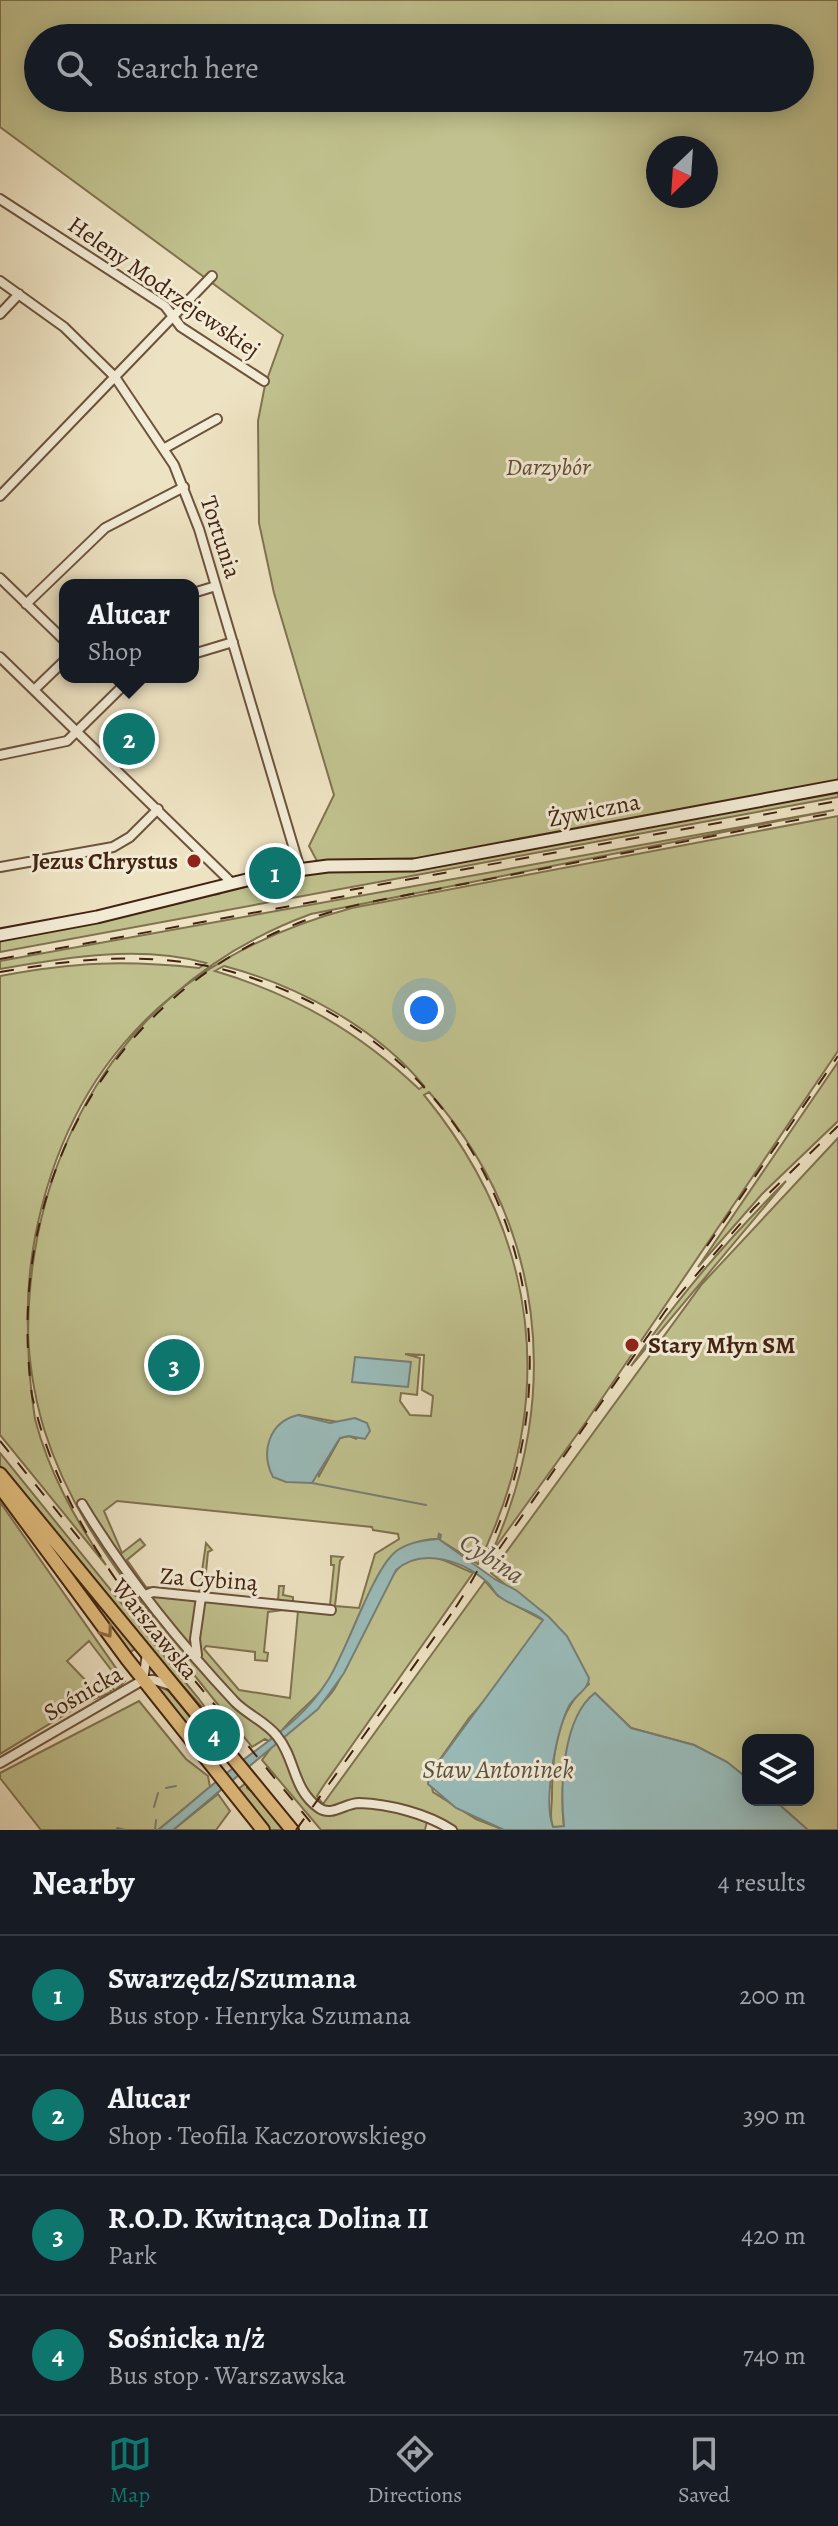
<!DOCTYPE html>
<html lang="en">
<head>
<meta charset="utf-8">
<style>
  :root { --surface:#171b24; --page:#242831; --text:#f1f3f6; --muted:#9ea1a6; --line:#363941; --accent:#0f766e }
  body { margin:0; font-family:Alegreya,serif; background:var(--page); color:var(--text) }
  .controls { position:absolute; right:24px; bottom:24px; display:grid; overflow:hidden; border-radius:16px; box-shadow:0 4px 20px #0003 }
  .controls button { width:72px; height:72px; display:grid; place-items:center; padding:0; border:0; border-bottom:2px solid var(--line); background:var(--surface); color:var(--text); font:40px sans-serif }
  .compass { position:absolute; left:646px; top:136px; width:72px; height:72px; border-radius:50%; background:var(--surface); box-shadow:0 4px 20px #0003; rotate:205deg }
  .you { position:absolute; left:424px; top:1010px; width:28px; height:28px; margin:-20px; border:6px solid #fff; border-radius:50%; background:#1a73e8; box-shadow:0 0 0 12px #1a73e833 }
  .badge { display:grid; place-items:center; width:52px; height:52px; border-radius:50%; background:var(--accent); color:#fff; font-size:26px; font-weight:700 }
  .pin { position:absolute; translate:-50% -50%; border:4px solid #fff; box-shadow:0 2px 8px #0006 }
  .popup { position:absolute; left:59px; top:579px; width:140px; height:104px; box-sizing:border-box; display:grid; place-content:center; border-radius:16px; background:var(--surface); filter:drop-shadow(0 2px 6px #0005); font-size:26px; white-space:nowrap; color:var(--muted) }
  .popup b { font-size:30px; color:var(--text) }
  .popup::after { content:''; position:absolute; left:50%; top:100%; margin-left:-16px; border:16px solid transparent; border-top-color:var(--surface) }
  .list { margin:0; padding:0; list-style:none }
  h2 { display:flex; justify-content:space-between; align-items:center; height:104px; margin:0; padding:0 32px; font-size:34px }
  h2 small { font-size:26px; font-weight:400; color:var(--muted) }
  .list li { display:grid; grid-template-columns:52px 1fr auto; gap:24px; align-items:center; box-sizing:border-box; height:120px; padding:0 32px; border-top:2px solid var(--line) }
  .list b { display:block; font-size:30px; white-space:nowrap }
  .list p { margin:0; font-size:26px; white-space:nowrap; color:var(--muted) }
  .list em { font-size:26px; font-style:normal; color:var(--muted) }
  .icon { flex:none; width:44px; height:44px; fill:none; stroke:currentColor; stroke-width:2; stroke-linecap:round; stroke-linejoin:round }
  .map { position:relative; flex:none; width:838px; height:1830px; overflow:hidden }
  .search { position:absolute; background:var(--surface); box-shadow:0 4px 20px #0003; left:24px; right:24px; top:24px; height:88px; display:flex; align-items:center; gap:20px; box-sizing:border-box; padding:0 28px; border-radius:44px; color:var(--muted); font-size:30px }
  .sheet { height:584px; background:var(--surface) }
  nav { display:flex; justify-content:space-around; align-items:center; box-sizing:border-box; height:112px; border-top:2px solid var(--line); background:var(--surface); font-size:22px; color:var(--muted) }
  nav a { display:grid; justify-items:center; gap:4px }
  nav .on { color:var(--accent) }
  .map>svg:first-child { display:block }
</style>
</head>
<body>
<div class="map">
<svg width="838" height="1830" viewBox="0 0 838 1830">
  <rect width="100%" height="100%" fill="#ede2c2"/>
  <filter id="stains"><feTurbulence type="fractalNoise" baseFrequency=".0025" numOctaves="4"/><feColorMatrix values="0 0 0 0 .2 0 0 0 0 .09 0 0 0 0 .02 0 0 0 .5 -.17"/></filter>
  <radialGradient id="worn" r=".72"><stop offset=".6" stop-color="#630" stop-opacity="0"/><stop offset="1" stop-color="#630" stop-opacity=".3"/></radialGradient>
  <path fill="#c0c18e" stroke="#81724f" stroke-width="2" fill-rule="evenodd" d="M 0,0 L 838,0 L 838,786 L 375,866 L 371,859 L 318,863 L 309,846 L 334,795 L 274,593 L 259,523 L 258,421 L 265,385 L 283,335 L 0,127 ZM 38,38 L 800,38 L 800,98 L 38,98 ZM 658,148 L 706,148 L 706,196 L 658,196 Z
    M 838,789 L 838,797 L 0,952 L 0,939 L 192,897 L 219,894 L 219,890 L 314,871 L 369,869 Z
    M 834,810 L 311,914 C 101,991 0,1197 35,1419 C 49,1473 75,1519 106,1565 L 0,1435 L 0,976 C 75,962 124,960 199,968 L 206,963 C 139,945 68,957 0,969 L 0,961 Z
    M 838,816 L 838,1051 L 586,1422 L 492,1552 C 563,1395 545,1223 429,1092 L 424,1095 C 540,1236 559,1401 478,1564 L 440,1540 L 441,1534 L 438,1539 C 373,1537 356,1639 327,1683 C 314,1702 293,1715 280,1733 C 300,1720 319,1710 333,1691 C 352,1663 384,1570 410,1558 C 431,1549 456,1567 473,1573 L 324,1785 L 317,1796 L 323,1804 L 485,1581 L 498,1596 L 543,1620 L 543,1634 L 469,1718 L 429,1775 L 433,1792 L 476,1819 L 504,1830 L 458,1830 L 418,1816 L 427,1821 L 425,1830 L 321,1830 L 262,1760 L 274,1744 L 265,1739 L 252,1747 L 150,1620 L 153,1617 C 107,1560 66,1500 44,1429 C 25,1365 23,1302 35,1237 C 69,1060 181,954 352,908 ZM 224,966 C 296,985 376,1027 424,1086 L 419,1089 C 359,1032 295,995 215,971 ZM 405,1354 L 424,1355 L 422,1390 L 433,1396 L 431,1416 L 410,1415 L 400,1401 L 401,1393 L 417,1395 L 420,1358 ZM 299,1415 L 343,1423 L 357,1439 L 349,1436 L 340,1438 L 319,1476 ZM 117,1501 L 372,1527 L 373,1530 L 398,1534 L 399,1539 L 375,1554 L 359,1608 L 335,1606 L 340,1561 L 343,1557 L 331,1556 L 331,1565 L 334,1565 L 330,1605 L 293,1602 L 293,1597 L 283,1595 L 284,1586 L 279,1586 L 278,1601 L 204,1593 L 208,1552 L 212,1550 L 206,1543 L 199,1592 L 146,1587 L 127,1560 L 145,1545 L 140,1539 L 122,1553 L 104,1511 ZM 283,1610 L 298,1611 L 290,1698 L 239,1690 L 204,1649 L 206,1646 L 255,1652 L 255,1660 L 267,1661 L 268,1653 L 264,1652 L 268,1612 Z
    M 838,1062 L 838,1121 L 762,1194 L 698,1267 Z
    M 838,1138 L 838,1830 L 808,1830 L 774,1800 L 808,1800 L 808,1740 L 748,1740 L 748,1779 L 727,1762 L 694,1745 L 631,1728 L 595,1693 C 564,1716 560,1792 564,1827 L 553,1827 C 549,1818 552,1806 552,1796 C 552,1757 556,1710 589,1684 L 545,1617 L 491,1573 L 702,1284 Z
    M 786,1181 L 631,1366 C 676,1299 729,1238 786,1181 Z
    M 0,1453 L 199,1699 L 217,1724 L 135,1632 L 0,1466 Z
    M 0,1502 L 125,1681 L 115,1691 L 106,1681 L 104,1684 L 112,1692 L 84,1703 L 0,1754 ZM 89,1641 L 112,1671 L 93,1688 L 67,1661 Z
    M 40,1529 L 137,1647 L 128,1654 L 38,1530 Z
    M 149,1681 L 169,1691 L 225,1760 L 217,1767 Z
    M 139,1701 L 186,1759 L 208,1776 L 210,1787 L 158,1830 L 41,1830 L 0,1778 L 0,1773 Z
    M 247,1782 L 247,1788 L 259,1796 L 287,1830 L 268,1830 L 236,1791 Z
    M 218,1794 L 230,1811 L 216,1830 L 173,1830 Z"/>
  <path fill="#9abcba" stroke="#777f76" stroke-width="2" d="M 355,1357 L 411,1362 L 408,1387 L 352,1382 Z
    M 298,1415 L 330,1423 L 355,1418 L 367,1423 L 370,1431 L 365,1439 L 349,1436 L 340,1438 L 312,1483 L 286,1482 L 273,1477 C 260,1452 269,1422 298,1415 Z
    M 439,1533 L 440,1540 L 496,1580 L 516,1590 L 549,1617 L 567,1636 L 589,1678 C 589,1690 573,1696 568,1708 C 556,1734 543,1801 553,1827 L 564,1826 C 560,1789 562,1718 595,1693 L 631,1728 L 694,1745 L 727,1762 L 748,1779 L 748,1800 L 774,1800 L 808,1830 L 504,1830 L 456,1808 L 428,1784 L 429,1775 L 543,1620 C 533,1611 513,1607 500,1597 C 495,1594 492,1587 489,1584 C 466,1562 423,1546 396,1570 L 344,1673 L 318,1709 L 173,1830 L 158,1830 C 188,1806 212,1784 242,1761 C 273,1737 306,1716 328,1680 C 348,1648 370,1578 392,1555 C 403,1543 423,1540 438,1539 Z"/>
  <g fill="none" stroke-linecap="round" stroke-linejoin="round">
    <path stroke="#777f76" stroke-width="2" d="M 312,1483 L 426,1505
      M 166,1788 L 176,1786
      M 154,1807 L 158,1793
      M 117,1828 L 126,1830
      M 155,1830 L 156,1820"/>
    <defs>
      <path id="street" d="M 0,199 L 165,306 L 181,327 L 264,381
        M 0,281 L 64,327 L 115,377 L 174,465 L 199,529 L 300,869
        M 0,314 L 19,294
        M 165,448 L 217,419
        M 0,496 L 212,276
        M 0,578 L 65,641
        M 193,593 L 216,586
        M 26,604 L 105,528 L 184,487
        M 193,654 L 233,642
        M 0,657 L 232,883
        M 34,690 L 65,660
        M 0,755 L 67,741 L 132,677
        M 0,867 L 113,847 L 130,837 L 158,809
        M 82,1504 C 124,1574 179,1642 235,1702 C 248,1715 266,1722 277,1736 C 296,1759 292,1789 319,1808 C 332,1817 345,1803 359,1803 C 390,1804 427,1814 452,1830
        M 145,1595 L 153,1592 L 331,1610
        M 197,1655 L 195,1639 L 201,1597
        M 143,1680 L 147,1654
        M 0,1763 L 143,1680 L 154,1680 L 170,1685"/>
      <path id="secondary" d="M 0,935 L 97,917 L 275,873 L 328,866 L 414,865 L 838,786"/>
      <path id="primary" d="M 0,1474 L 292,1830
        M 0,1487 L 127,1659 L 263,1830"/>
    </defs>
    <use href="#street" stroke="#6d533c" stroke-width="12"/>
    <use href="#secondary" stroke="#422310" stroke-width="15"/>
    <use href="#primary" stroke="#422310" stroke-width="16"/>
    <use href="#street" stroke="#f3ecd7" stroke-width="8"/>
    <use href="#secondary" stroke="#f3ecd7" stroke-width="11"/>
    <use href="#primary" stroke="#e6c181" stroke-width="12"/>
    <path stroke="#422310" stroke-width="2" stroke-dasharray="14 14" stroke-linecap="butt" d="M 350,890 L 838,801
      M 0,959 L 362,893
      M 0,972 C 75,959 146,951 221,969 C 517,1043 617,1379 447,1620
      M 707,1246 L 838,1056
      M 0,1441 L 87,1548
      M 499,1549 L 666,1310 L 754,1208 L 838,1126
      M 142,1616 L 317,1830
      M 150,1625 C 96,1559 50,1478 32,1395 C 0,1159 141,949 370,902 L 838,812
      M 296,1830 L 454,1610"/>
  </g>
  <defs><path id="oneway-chevron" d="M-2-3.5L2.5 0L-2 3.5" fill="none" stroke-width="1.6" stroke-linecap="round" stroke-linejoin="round" transform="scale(2)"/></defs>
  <use stroke="#8c6a43" href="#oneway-chevron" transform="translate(107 1632) rotate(54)"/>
  <g fill="#8f2418" stroke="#f3ecd7" stroke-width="3">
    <circle cx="194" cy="861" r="8"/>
    <circle cx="632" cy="1345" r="8"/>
  </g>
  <g text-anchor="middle" stroke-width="6" stroke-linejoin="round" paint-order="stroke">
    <g font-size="24" fill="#422310" stroke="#f3ecd7">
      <text transform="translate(164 287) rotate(35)" y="8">Heleny Modrzejewskiej</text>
      <text transform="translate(221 537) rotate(72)" y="8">Tortunia</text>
      <text transform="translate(594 810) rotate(-11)" y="8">Żywiczna</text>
      <text transform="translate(209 1579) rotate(4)" y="8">Za Cybiną</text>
      <text transform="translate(155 1629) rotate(51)" y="8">Warszawska</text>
      <text transform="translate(83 1693) rotate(-30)" y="8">Sośnicka</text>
    </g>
    <g font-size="24" font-style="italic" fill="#624a30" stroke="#f3ecd7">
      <text x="548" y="475">Darzybór</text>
    </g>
    <g font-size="24" font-weight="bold" fill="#422310" stroke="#f3ecd7" text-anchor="end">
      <text x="178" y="869">Jezus Chrystus</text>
      <text x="648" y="1353" text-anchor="start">Stary Młyn SM</text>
    </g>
    <g font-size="26" font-style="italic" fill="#5c5143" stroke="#f3ecd7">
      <text transform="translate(492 1558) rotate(33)" y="9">Cybina</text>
      <text x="498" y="1778">Staw Antoninek</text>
    </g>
  </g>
  <rect width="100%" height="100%" filter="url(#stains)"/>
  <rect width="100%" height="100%" fill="url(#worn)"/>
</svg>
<div class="controls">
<button><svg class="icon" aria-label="layers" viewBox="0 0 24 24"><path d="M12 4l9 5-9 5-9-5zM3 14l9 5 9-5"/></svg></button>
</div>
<svg class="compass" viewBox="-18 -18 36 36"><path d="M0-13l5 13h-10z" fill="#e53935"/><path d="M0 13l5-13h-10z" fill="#9ea1a6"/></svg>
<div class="you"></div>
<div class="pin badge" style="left:275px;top:873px">1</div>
<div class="pin badge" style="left:129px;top:739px">2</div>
<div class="popup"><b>Alucar</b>Shop</div>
<div class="pin badge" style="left:174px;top:1365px">3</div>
<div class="pin badge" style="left:214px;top:1735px">4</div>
<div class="search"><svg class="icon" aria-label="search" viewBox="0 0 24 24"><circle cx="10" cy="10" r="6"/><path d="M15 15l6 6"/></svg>Search here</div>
</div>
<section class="sheet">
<h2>Nearby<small>4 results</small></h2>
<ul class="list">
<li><span class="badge">1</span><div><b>Swarzędz/Szumana</b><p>Bus stop · Henryka Szumana</p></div><em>200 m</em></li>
<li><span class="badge">2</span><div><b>Alucar</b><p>Shop · Teofila Kaczorowskiego</p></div><em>390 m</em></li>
<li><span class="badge">3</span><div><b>R.O.D. Kwitnąca Dolina II</b><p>Park</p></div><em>420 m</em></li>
<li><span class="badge">4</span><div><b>Sośnicka n/ż</b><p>Bus stop · Warszawska</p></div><em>740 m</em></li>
</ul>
</section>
<nav>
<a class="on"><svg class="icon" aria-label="map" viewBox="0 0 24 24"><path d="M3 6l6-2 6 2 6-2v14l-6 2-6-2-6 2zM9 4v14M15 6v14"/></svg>Map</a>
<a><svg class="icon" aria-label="directions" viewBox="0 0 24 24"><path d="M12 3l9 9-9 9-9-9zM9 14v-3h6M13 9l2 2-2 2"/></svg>Directions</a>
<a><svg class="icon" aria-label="saved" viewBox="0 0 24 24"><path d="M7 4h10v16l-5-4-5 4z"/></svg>Saved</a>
</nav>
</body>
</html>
